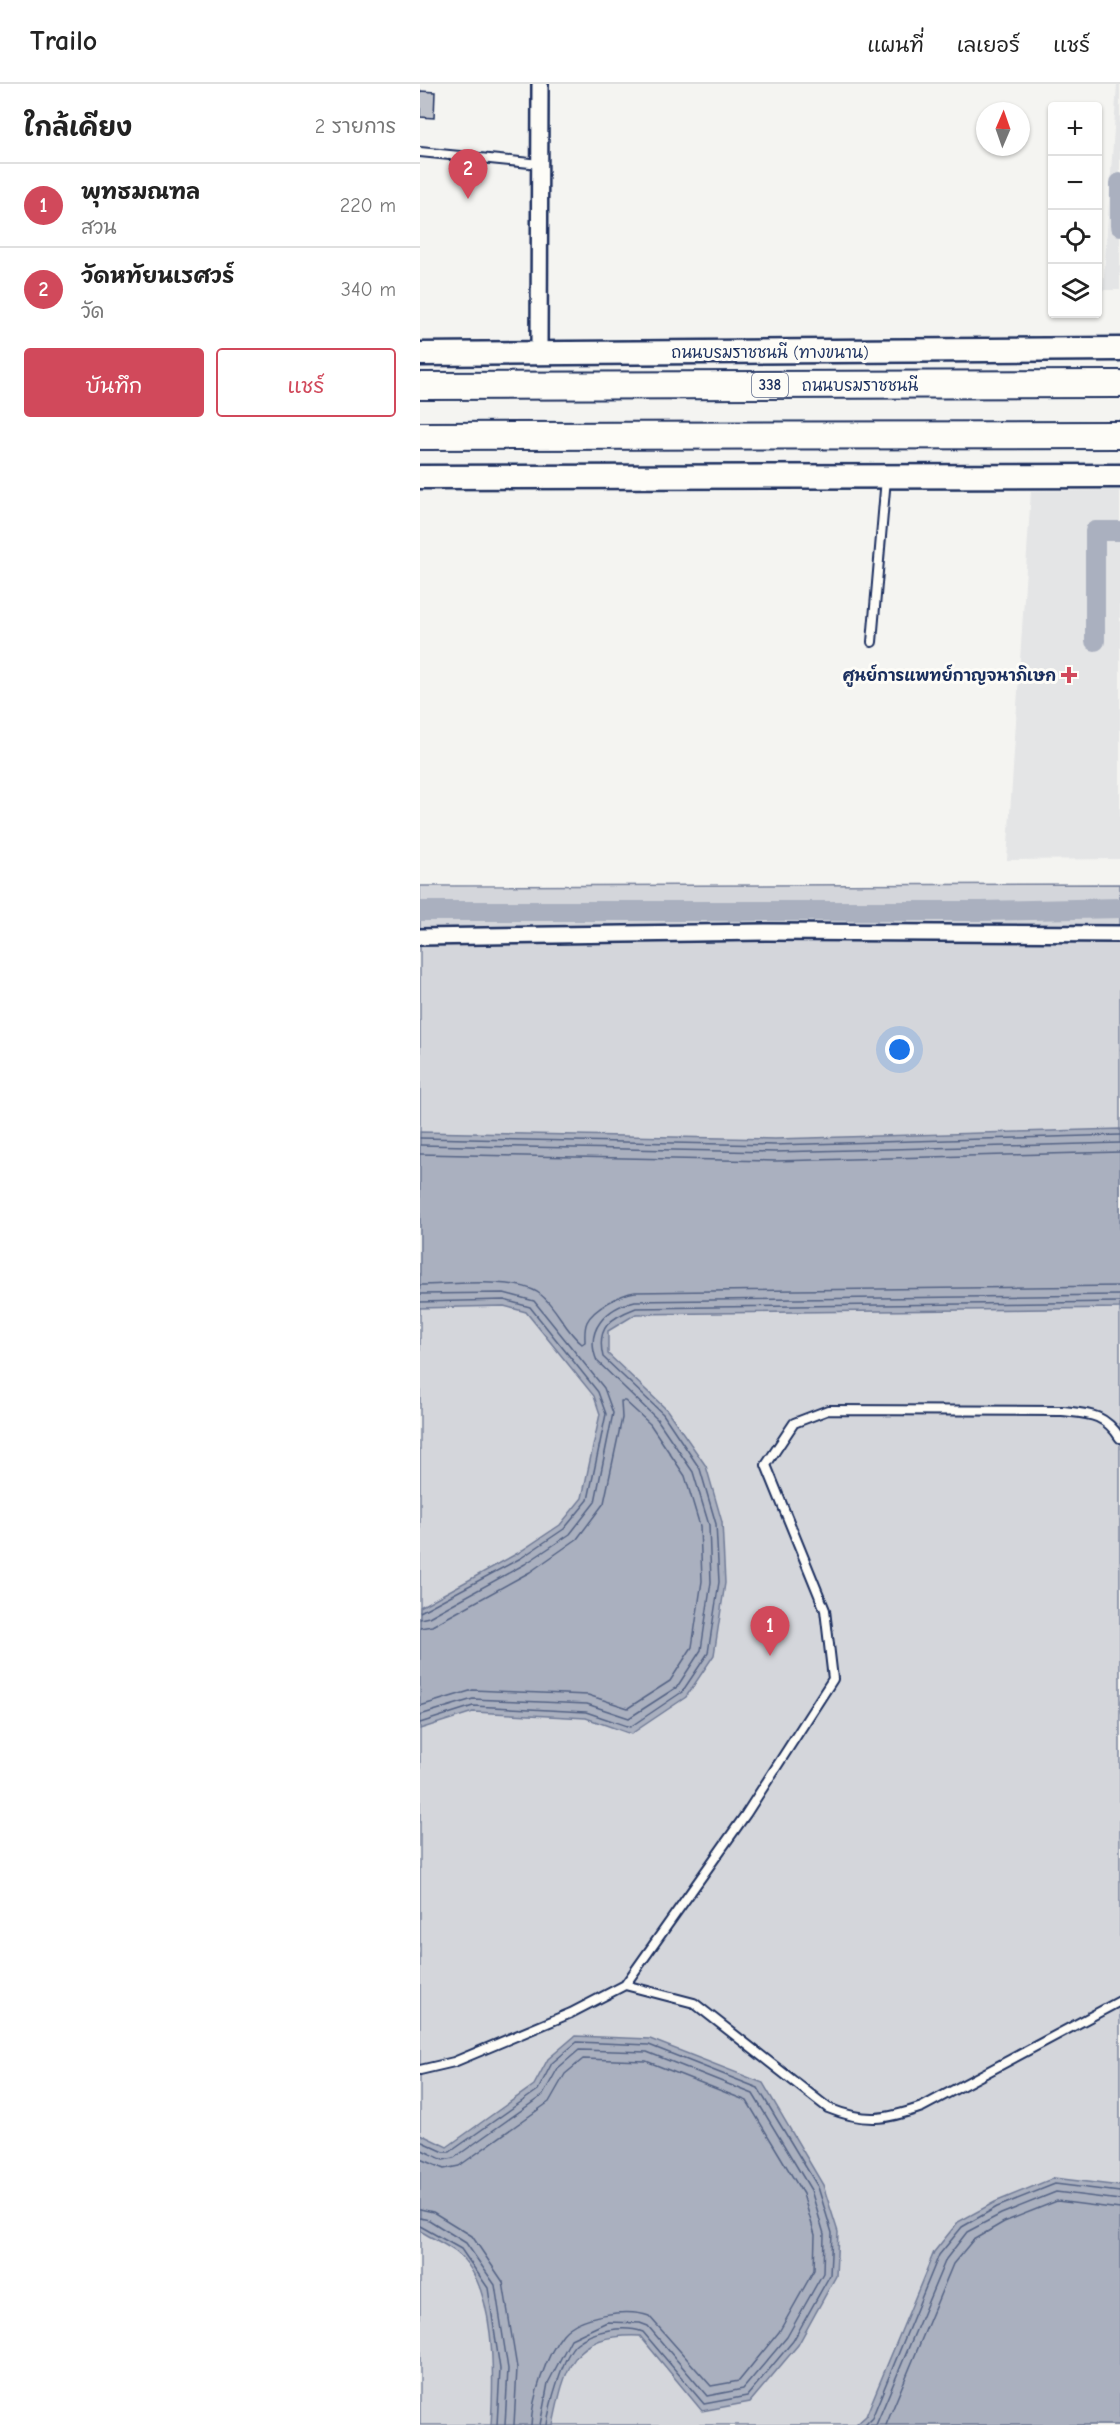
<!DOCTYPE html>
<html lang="th">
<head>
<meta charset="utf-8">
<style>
  :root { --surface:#fff; --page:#f6f6f6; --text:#222; --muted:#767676; --line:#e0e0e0; --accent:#d1495b }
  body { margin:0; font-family:"Comic Neue","Playpen Sans Thai",sans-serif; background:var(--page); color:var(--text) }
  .controls { position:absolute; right:18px; top:18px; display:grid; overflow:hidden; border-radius:6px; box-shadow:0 2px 4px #0004 }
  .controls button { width:54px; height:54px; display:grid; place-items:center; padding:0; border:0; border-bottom:2px solid var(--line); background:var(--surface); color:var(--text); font:30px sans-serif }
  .compass { position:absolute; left:556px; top:18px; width:54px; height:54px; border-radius:50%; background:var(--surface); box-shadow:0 2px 4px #0004; rotate:2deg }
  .you { position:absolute; left:480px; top:966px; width:21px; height:21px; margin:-15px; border:4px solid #fff; border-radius:50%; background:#1a73e8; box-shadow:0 0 0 9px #1a73e833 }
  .badge { display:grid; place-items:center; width:39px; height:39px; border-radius:50%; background:var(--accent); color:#fff; font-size:20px; font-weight:700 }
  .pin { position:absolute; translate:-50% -50px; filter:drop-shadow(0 2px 3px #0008) }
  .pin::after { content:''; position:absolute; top:32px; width:21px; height:18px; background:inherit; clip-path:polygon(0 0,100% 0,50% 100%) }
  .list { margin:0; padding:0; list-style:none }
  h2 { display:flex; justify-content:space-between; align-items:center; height:78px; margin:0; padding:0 24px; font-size:26px }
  h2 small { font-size:20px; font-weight:400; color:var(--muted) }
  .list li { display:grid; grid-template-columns:39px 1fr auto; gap:18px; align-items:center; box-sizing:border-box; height:84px; padding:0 24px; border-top:2px solid var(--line) }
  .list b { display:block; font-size:22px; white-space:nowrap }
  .list p { margin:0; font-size:20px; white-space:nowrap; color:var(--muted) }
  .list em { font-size:20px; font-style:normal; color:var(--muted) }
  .actions { display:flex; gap:12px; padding:18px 24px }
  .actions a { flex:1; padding:14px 0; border:2px solid var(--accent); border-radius:6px; text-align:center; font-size:21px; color:var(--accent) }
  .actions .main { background:var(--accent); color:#fff }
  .icon { flex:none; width:33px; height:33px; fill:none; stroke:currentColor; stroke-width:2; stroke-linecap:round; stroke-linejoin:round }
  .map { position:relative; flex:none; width:700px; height:2341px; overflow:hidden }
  header { display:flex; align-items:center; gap:36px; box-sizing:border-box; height:84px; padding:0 30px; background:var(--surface); border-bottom:2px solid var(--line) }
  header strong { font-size:28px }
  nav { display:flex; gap:33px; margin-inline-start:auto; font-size:21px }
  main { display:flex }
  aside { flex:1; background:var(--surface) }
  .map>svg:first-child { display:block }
</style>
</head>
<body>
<header>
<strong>Trailo</strong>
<nav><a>แผนที่</a><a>เลเยอร์</a><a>แชร์</a></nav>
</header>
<main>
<aside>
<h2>ใกล้เคียง<small>2 รายการ</small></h2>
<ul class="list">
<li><span class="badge">1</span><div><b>พุทธมณฑล</b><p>สวน</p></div><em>220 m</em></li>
<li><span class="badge">2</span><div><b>วัดหทัยนเรศวร์</b><p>วัด</p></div><em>340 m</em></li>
</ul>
<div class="actions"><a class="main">บันทึก</a><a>แชร์</a></div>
</aside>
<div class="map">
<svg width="700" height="2341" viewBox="0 0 700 2341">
  <rect width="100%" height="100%" fill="#f4f4f1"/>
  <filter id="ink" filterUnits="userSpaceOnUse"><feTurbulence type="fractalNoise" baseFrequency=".0167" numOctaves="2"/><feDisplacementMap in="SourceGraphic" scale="12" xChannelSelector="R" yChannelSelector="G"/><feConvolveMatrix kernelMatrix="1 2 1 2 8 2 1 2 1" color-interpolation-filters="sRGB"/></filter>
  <g filter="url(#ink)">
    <path fill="#e4e5e6" d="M 697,0 L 700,0 L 700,206 L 683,206 Z
      M 700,406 L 700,775 L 587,776 L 611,407 Z"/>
    <path fill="#d4d6db" stroke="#78829c" stroke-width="1.5" d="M 700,800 L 700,2341 L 0,2341 L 0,802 Z"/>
    <path fill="#aab0bf" stroke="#717c98" stroke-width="1.5" d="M 700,1045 L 700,1224 L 216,1230 L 188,1247 L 188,1270 L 247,1326 L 286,1382 L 302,1438 L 305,1499 L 294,1571 L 266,1613 L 211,1650 L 166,1634 L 53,1628 L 0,1645 L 0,1523 L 98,1469 L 140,1441 L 162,1414 L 180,1330 L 174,1312 L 106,1228 L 84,1222 L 0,1224 L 0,1048 L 355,1055 Z
      M 155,1952 L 230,1955 L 343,1999 L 403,2101 L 418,2148 L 416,2192 L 378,2261 L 330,2318 L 282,2327 L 220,2252 C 152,2249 145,2283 133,2341 L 71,2341 C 74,2293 77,2201 36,2168 C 25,2160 12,2154 0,2147 L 0,2050 L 27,2063 L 114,2001 L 128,1975 Z
      M 634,2094 L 700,2102 L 700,2341 L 436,2341 L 446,2332 L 514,2168 L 538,2138 L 575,2118 Z"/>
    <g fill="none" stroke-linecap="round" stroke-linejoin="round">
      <path stroke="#546385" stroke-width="1.5" d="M 0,1054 L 355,1061 L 700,1051
        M 0,1061 L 355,1068 L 700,1059
        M 0,1070 L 355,1077 L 700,1068
        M 0,1201 C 30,1201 96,1192 120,1210 C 137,1223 145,1247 162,1260 L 165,1258 C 165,1251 164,1245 167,1238 C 173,1225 201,1210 215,1208 L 700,1202
        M 0,1210 L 84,1209 L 114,1217 L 184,1304 L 193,1329 L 175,1418 L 150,1450 L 105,1480 L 9,1533 L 0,1535
        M 0,1218 L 84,1216 L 110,1223 L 178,1308 L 186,1330 L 168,1416 L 144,1445 L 101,1474 L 0,1528
        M 0,1544 L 12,1542 L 110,1488 L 157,1455 L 184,1419 L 202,1334 L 201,1317 L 205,1317 L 230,1340 L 265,1392 L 280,1442 L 282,1497 L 272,1563 L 250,1597 L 208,1624 L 168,1611 L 53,1606 L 0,1622
        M 0,1631 L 53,1615 L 167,1620 L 209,1634 L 257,1603 L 281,1566 L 291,1498 L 289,1441 L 273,1388 L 237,1335 L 177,1277 C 164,1246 186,1224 215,1217 L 700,1211
        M 0,1639 L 53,1622 L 166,1628 L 210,1643 L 262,1608 L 288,1569 L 299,1498 L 296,1440 L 280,1385 L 243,1330 L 183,1273 C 176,1243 190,1234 216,1224 L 700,1218
        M 0,2057 L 24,2068 L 30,2068 L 118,2006 L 132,1979 L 157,1958 L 229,1961 L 338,2004 L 398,2103 L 412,2149 L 410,2191 L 373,2257 L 327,2312 L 284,2320 L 223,2248 C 204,2241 174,2246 157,2259 C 143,2270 129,2323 127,2341
        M 0,2065 L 23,2076 L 34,2074 L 123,2011 L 138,1984 L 159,1966 L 227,1968 L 333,2010 L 391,2106 L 404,2150 L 403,2189 L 367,2253 L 323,2305 L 287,2312 L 228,2242 L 220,2239 L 187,2238 L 151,2255 L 128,2299 L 120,2341
        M 0,2075 L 24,2085 L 39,2082 L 129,2018 L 145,1990 L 163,1975 L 226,1977 L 327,2017 L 383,2110 L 395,2151 L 394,2186 L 359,2248 L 319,2297 L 291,2302 L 229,2232 C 207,2224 159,2231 143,2250 C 126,2271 112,2314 111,2341
        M 0,2125 L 13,2128 L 52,2152 L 83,2198 L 97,2284 L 94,2341
        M 0,2134 L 9,2136 L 46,2159 L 75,2201 L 88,2285 L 85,2341
        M 0,2142 L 41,2165 L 68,2204 L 80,2285 L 77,2341
        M 445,2341 L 452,2334 L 519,2171 L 542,2143 L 577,2123 L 635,2100 L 700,2108
        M 456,2341 L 526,2175 L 547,2148 L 581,2130 L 636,2108 L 700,2116
        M 466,2341 L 533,2180 L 553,2156 L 584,2138 L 637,2117 L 700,2125"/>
      <path stroke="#aab0bf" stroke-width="20" d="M 700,99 L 700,142
        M 675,557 L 675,447 L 700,447
        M 0,827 L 561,827 L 700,824"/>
    </g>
    <path fill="#bfc3cc" stroke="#1b2f5e" stroke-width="1.5" d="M 0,7 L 15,8 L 14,34 L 0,33 Z"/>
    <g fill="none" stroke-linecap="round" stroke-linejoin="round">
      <defs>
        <path id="service" d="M 0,68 L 120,80
          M 452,558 L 466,394
          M 205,1901 L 326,1730 L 413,1595 L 405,1526 L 346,1381 L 374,1339 L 408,1326 L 642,1327 C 669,1330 684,1329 700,1354
          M 0,1986 L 34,1978 L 151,1929 L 205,1901 L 274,1919 L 408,2024 C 445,2039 465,2036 502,2023 L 700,1917"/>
        <path id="minor" d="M 119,269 L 120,0
          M 0,853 L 345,848 L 700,850"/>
        <path id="secondary" d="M 0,270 L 700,265
          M 0,393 L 700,392"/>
        <path id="trunk" d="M 0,302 L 700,300
          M 0,352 L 700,351"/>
      </defs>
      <use href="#service" stroke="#1b2f5e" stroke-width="12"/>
      <use href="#minor" stroke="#1b2f5e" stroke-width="20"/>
      <use href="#secondary" stroke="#1b2f5e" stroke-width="27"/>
      <use href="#trunk" stroke="#1b2f5e" stroke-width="30"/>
      <use href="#service" stroke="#fdfcf7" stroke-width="8"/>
      <use href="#minor" stroke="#fdfcf7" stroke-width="15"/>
      <use href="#secondary" stroke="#fdfcf7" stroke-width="22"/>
      <use href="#trunk" stroke="#fdfcf7" stroke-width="26"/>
    </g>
  </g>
  <path fill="#d1495b" stroke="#fdfcf7" stroke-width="2" d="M646 582h6v6h6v6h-6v6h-6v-6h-6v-6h6z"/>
  <g text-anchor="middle" stroke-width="6" stroke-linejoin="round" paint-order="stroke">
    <rect fill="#fdfcf7" stroke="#5f6c8c" stroke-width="1.5" x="332" y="289" width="36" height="24" rx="4.5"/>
    <g font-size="15" font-weight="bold" fill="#1b2f5e">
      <text x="350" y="306">338</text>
    </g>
    <g font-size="16" fill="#1b2f5e" stroke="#fdfcf7">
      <text x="350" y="274">ถนนบรมราชชนนี (ทางขนาน)</text>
      <text x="440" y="307">ถนนบรมราชชนนี</text>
    </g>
    <g font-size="16" font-weight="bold" fill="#1b2f5e" stroke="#fdfcf7" text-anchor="end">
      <text x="636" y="597">ศูนย์การแพทย์กาญจนาภิเษก</text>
    </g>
  </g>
</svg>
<div class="controls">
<button>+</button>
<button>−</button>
<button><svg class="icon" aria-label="locate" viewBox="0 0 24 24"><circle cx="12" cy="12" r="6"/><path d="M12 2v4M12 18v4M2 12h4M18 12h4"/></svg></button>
<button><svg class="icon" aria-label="layers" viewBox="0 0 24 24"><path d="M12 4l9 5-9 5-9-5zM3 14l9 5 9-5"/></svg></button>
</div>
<svg class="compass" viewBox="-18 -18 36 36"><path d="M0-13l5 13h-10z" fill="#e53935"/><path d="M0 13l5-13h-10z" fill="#767676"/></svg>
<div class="you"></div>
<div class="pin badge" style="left:350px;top:1572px">1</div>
<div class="pin badge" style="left:48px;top:115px">2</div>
</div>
</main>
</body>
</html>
